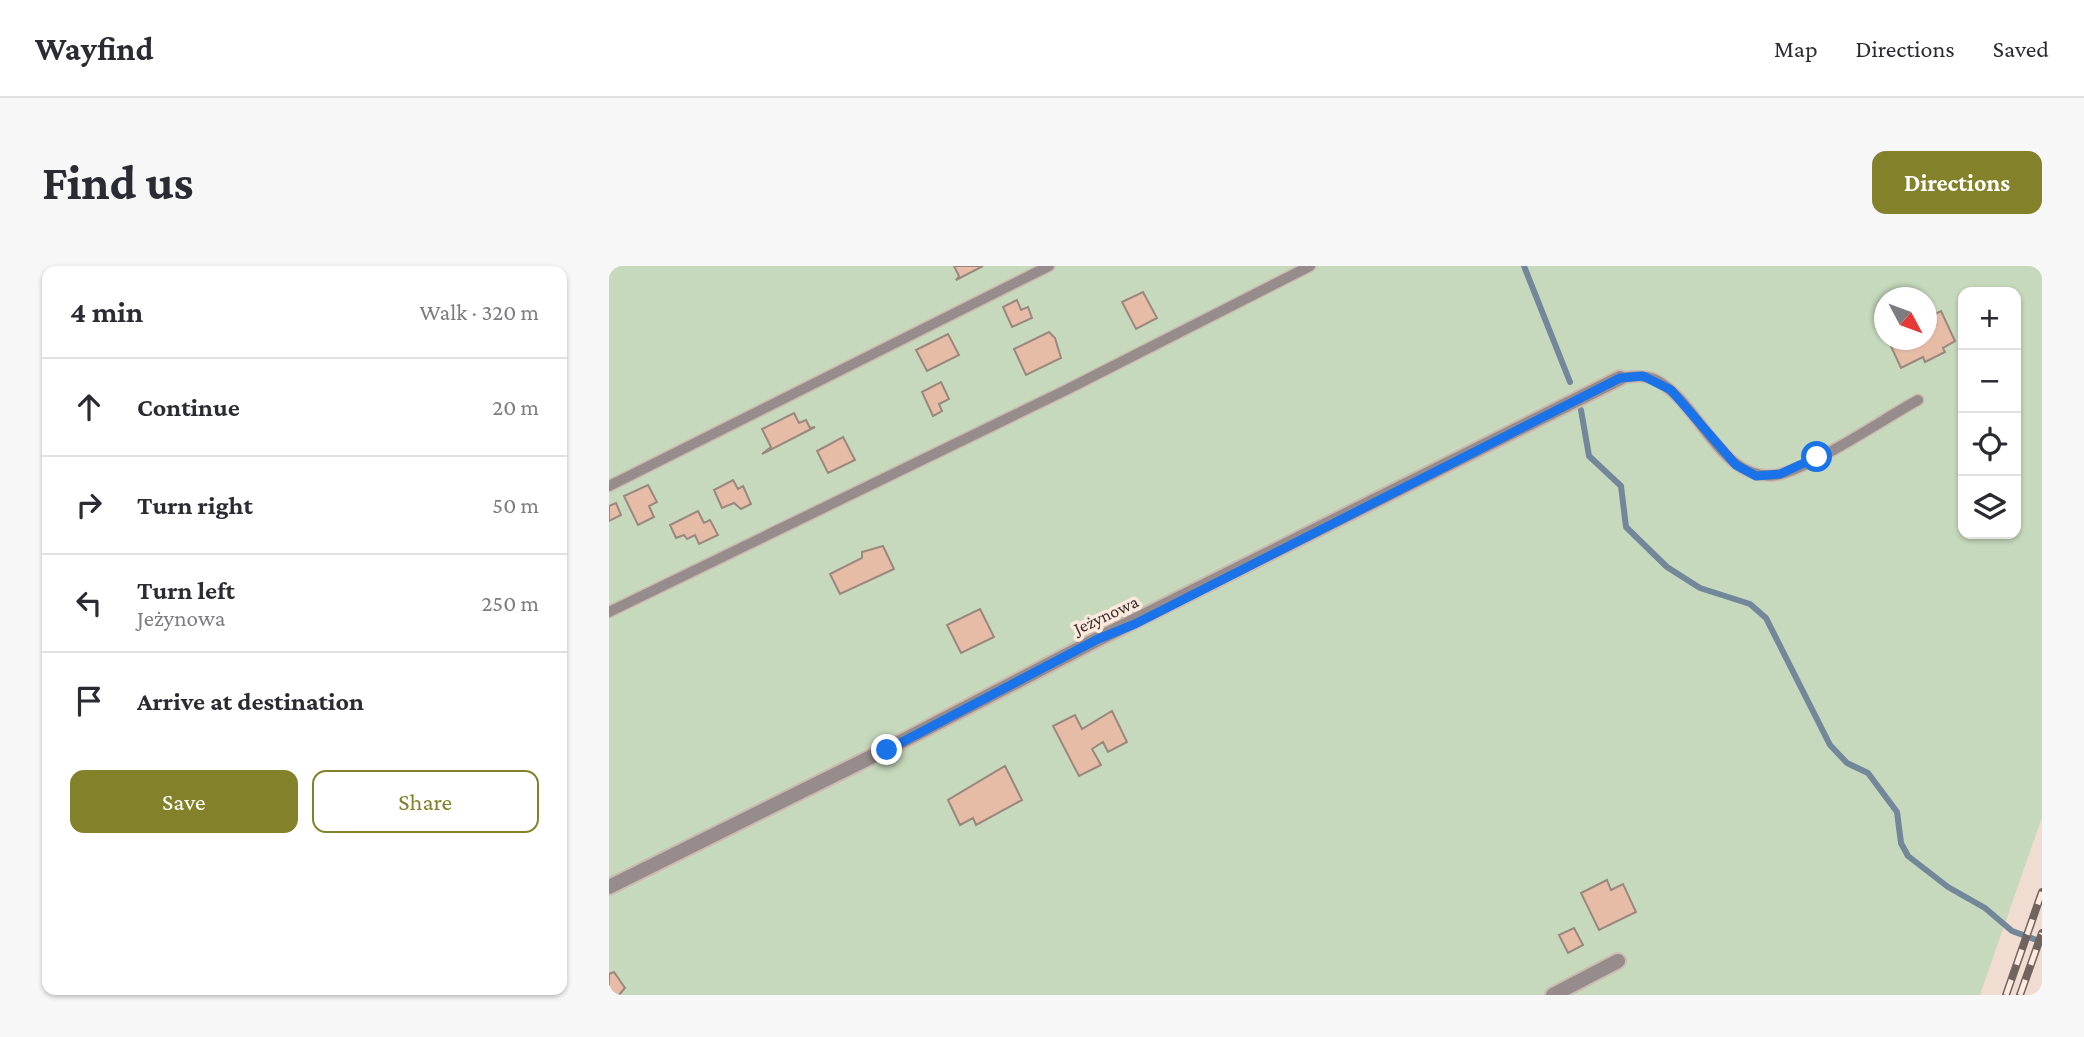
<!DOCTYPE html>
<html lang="en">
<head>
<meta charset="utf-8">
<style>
	body { margin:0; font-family:"Crimson Pro",serif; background:#f7f7f7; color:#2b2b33 }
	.controls { position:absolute; right:21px; top:21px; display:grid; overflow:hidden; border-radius:14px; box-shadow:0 2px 5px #0004 }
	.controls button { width:63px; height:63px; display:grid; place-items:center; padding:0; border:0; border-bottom:2px solid #e1e1e2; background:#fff; color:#2b2b33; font:35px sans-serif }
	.compass { position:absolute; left:1265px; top:21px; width:63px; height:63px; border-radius:50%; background:#fff; box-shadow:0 2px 5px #0004; rotate:131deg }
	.stop { position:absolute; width:21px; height:21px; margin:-16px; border:5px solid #1a73e8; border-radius:50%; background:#fff }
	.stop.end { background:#1a73e8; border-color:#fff; box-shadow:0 2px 7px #0008 }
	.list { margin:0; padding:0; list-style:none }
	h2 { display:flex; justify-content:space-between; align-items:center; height:91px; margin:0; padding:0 28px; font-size:30px }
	h2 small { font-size:23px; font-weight:400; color:#7c7c81 }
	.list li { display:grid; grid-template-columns:46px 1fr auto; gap:21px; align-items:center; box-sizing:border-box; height:98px; padding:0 28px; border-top:2px solid #e1e1e2 }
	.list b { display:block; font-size:26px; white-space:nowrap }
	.list p { margin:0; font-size:23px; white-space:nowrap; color:#7c7c81 }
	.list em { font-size:23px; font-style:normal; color:#7c7c81 }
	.actions { display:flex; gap:14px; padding:21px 28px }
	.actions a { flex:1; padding:16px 0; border:2px solid #838129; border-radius:14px; text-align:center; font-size:24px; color:#838129 }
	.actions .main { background:#838129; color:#fff }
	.icon { flex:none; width:38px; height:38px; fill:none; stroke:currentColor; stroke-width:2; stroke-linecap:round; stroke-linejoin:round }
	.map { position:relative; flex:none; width:1433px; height:729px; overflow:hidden; border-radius:14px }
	header { display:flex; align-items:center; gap:42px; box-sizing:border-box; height:98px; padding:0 35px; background:#fff; border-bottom:2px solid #e1e1e2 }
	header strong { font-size:33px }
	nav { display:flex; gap:38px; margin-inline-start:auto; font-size:24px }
	.intro { display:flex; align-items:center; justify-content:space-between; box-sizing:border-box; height:168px; padding:0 42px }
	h1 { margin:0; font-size:49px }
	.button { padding:18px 32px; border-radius:14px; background:#838129; color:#fff; font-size:24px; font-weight:700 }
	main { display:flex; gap:42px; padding:0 42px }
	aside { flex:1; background:#fff; border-radius:14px; box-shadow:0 2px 5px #0004 }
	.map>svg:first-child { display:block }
	.green { fill:#c6d9bc; fill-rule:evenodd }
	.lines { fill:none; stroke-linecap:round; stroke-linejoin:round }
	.stream { stroke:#72879a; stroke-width:6 }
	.building { fill:#e6bca7; stroke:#9a887e; stroke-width:2 }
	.lane-casing { stroke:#ccbab0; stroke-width:13 }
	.street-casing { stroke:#ccbab0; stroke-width:18 }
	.lane { stroke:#968c8b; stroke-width:10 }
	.street { stroke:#968c8b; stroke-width:14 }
	.rail-casing { stroke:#70645e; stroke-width:8 }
	.rail { stroke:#fde9de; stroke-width:5; stroke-dasharray:16; stroke-linecap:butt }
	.route { stroke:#1a73e8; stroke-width:9 }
	.labels { text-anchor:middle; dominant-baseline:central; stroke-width:7; stroke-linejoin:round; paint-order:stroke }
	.street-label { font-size:18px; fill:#3a322e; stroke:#fde9de }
</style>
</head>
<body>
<header>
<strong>Wayfind</strong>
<nav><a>Map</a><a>Directions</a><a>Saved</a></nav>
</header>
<div class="intro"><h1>Find us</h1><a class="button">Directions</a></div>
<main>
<aside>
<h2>4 min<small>Walk · 320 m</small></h2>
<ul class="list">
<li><svg class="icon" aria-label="ahead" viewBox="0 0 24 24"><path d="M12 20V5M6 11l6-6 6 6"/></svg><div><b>Continue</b></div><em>20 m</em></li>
<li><svg class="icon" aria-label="right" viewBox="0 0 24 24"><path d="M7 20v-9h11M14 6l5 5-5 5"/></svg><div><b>Turn right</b></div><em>50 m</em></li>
<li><svg class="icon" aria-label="left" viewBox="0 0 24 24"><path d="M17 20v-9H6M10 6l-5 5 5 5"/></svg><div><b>Turn left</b><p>Jeżynowa</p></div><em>250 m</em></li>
<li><svg class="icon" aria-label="arrive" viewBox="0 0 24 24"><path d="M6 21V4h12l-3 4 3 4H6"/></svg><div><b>Arrive at destination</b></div></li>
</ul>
<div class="actions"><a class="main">Save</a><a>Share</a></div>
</aside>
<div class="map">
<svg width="1433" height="729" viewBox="0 0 1433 729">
	<rect width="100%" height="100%" fill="#f0dcd1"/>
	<!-- green -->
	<path class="green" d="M0,0h1433v551l-62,178h-1371zM1354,26h53v242h-53zM1276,32h42v42h-42z"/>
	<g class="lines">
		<!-- stream -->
		<path class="stream" d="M915,0l46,116
			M972,144l8,46 32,30 5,41 41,40 33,21 50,16 16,14 64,127 17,18 21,10 29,39 4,31 7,13 40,31 37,21 27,23 30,11"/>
	</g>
	<!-- building -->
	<path class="building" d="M345,0h29l-27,14 3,-4z
		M534,26l14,26 -21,11 -14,-27z
		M408,34l4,10 7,-3 4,11 -20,9 -9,-20z
		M1332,45l14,30 -12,7 2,4 -20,10 -2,-5 -22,11 -12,-26 38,-2v-22z
		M440,66l6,6 6,20 -35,17 -12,-26z
		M339,68l11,21 -32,16 -11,-21z
		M332,116l8,17 -10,5 3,7 -9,5 -11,-24z
		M185,147l5,10 7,-3 4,8 5,-1 -53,27 9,-7 -9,-18z
		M234,171l12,23 -27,13 -11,-22z
		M124,214l5,9 5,-3 8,18 -10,5 -7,-6 -12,5 -8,-18z
		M39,219l9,17 -8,4 5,11 -16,8 -14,-29z
		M7,237l5,12 -12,6v-15z
		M89,245l6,12 6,-3 8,15 -19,9 -4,-9 -8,4 -3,-4 -8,3 -6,-13z
		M274,280l11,23 -54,25 -10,-20 32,-16v-6z
		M371,343l14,28 -33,16 -14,-28z
		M503,445l15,31 -19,10 -5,-10 -11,7 9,16 -22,11 -26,-50 22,-11 7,14z
		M396,500l17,34 -46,25 -3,-7 -13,7 -12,-25z
		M998,614l4,10 12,-6 13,28 -37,18 -18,-37z
		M965,662l9,17 -15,8 -9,-18z
		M5,706l11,16 -6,7h-10v-21z"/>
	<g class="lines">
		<defs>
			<path id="lane" d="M1011,112c12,-1 25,-4 36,2 44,23 65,103 120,95 34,-6 109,-57 142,-75
				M0,220l440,-220
				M0,346l457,-222 244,-124"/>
			<path id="street" d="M0,621l278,-138 211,-110 522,-261
				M944,729l65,-34"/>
		</defs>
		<!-- lane casing -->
		<use href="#lane" class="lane-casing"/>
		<!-- street casing -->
		<use href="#street" class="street-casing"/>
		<!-- lane -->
		<use href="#lane" class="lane"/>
		<!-- street -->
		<use href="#street" class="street"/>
		<defs>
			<path id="rail" d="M1397,729l36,-103
				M1411,729l22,-62"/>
		</defs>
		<!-- rail casing -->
		<use href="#rail" class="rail-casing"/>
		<!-- rail -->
		<use href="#rail" class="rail"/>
	</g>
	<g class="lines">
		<!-- route -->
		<path class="route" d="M278,484l211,-111 37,-15 485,-246 23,-2 28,14 65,75 20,11 24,-2 37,-17"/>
	</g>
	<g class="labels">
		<!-- street labels -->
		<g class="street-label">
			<text transform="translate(497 349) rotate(-25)">Jeżynowa</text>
		</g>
	</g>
</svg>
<div class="controls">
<button>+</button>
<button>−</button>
<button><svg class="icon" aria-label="locate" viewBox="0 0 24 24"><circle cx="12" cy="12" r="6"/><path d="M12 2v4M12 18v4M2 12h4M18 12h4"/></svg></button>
<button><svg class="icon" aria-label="layers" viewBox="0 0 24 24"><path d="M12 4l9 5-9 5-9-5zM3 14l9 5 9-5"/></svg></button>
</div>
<svg class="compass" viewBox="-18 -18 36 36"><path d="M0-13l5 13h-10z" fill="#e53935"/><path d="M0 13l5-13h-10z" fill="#7c7c81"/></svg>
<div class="stop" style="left:1208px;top:191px"></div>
<div class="stop end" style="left:278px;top:484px"></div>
</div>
</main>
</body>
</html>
